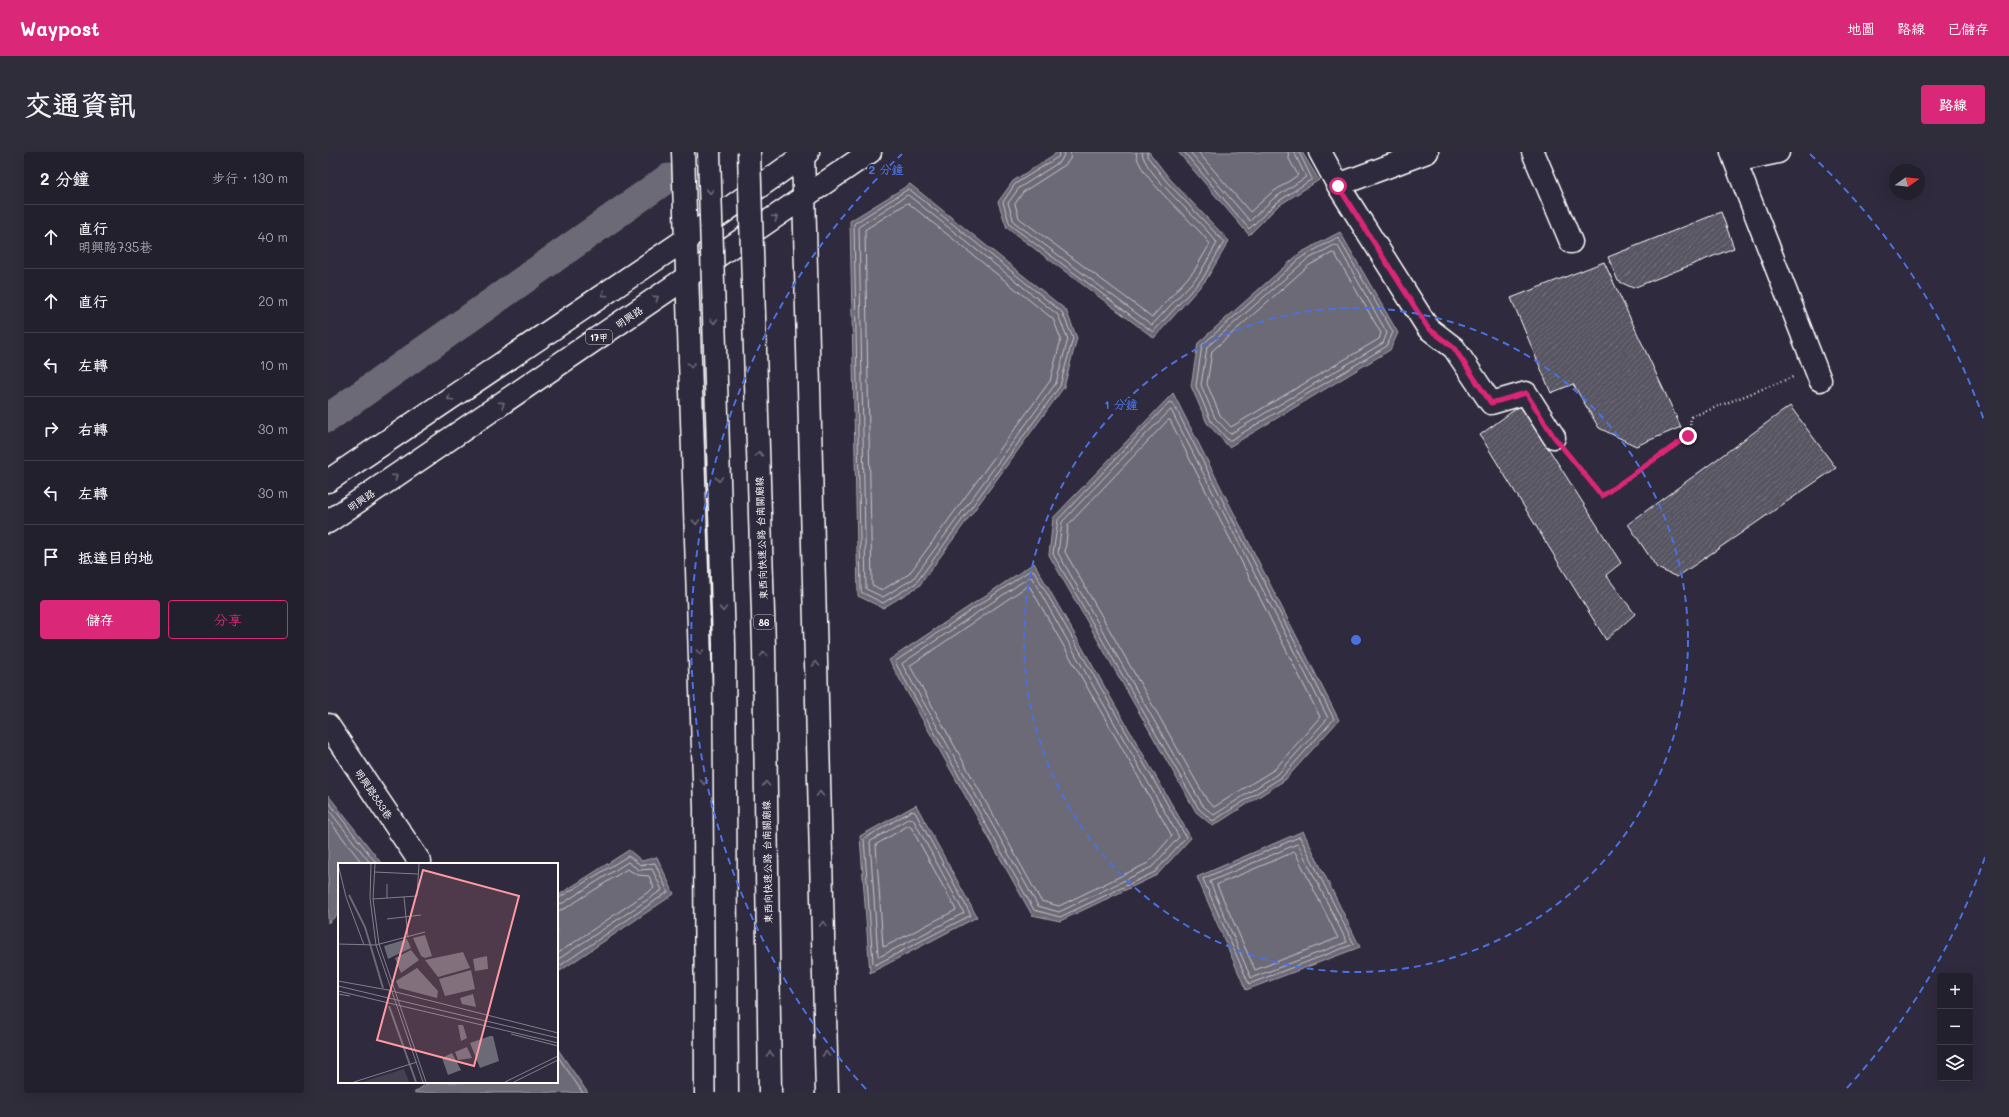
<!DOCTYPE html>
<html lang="zh-TW">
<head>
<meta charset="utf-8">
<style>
	body { margin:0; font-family:Mali,"LXGW WenKai TC",sans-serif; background:#2f2d3a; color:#f1f3f6 }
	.controls { position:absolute; right:12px; bottom:12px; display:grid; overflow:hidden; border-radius:4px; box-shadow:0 4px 16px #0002 }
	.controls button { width:36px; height:36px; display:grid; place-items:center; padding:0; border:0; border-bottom:1px solid #403e4a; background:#23202e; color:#f1f3f6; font:20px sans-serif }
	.compass { position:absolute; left:1561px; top:12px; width:36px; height:36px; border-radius:50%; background:#23202e; box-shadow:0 4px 16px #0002; rotate:75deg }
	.stop { position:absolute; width:12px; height:12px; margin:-9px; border:3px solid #db2777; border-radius:50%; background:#fff }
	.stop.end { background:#db2777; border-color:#fff; box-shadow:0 1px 4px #0008 }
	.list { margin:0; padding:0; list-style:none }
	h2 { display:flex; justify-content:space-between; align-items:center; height:52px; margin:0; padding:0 16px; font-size:17px }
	h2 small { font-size:13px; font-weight:400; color:#a3a3aa }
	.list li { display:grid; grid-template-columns:26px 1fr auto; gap:12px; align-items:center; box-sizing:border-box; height:64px; padding:0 16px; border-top:1px solid #403e4a }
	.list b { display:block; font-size:15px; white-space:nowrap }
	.list p { margin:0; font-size:13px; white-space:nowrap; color:#a3a3aa }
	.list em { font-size:13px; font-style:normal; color:#a3a3aa }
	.actions { display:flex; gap:8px; padding:12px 16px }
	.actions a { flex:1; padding:9px 0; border:1px solid #db2777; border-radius:4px; text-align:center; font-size:14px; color:#db2777 }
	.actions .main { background:#db2777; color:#fff }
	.icon { flex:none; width:22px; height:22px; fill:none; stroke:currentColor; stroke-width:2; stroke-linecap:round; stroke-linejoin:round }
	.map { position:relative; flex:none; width:1657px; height:941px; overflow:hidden; border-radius:4px }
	header { display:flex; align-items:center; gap:24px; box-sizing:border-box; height:56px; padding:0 20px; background:#db2777; color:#fff }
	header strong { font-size:19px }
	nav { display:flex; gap:22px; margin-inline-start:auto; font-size:14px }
	.intro { display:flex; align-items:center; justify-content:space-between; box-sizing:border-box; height:96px; padding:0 24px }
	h1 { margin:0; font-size:28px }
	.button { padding:10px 18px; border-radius:4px; background:#db2777; color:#fff; font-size:14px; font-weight:700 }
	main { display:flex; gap:24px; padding:0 24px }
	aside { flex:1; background:#23202e; border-radius:4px; box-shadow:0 4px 16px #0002 }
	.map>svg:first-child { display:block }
	.water { fill:#6d6a77; stroke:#a7a6ad }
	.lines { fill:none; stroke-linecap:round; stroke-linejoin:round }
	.shore { stroke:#c5c3c9; stroke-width:1 }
	.canal { stroke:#6d6a77; stroke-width:29 }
	.building { fill:url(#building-hatch); stroke:#fff }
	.minor-casing { stroke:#fff; stroke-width:25 }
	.major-casing { stroke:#fff; stroke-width:25 }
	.path { stroke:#fff; stroke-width:2.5; stroke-dasharray:1 3; stroke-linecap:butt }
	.minor { stroke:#2f2a3d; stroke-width:22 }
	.major { stroke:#2f2a3d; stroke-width:22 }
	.highway-bridge-casing { stroke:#fff; stroke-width:25; stroke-linecap:butt }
	.highway-bridge { stroke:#2f2a3d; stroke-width:22 }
	.oneway { stroke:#6d6a77 }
	.route { stroke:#db2777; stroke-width:5 }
	.ring { fill:none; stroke:#4a71e0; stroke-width:2; stroke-dasharray:7 5 }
	.labels { text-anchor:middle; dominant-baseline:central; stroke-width:4; stroke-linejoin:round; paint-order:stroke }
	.shield { fill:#2f2a3d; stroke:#c1bfc5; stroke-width:1 }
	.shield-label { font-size:9px; font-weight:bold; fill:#fff }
	.street-label { font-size:10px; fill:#fff; stroke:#2f2a3d }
	.inset-river { fill:none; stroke:#6d6a77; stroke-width:2 }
	.inset-road { fill:none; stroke:#827f8b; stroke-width:1 }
	.view { fill:#ff9aa2; fill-opacity:0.15; stroke:#ff9aa2; stroke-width:2 }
	.inset-edge { fill:none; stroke:#fff; stroke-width:2 }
	.centre { fill:#4a71e0; stroke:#2f2a3d; stroke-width:2 }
	.ring-label { font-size:12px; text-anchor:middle; font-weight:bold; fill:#4a71e0; stroke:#2f2a3d; stroke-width:4; stroke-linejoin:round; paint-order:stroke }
</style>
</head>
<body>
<header>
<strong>Waypost</strong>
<nav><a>地圖</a><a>路線</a><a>已儲存</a></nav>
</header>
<div class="intro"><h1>交通資訊</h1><a class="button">路線</a></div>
<main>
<aside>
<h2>2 分鐘<small>步行 · 130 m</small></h2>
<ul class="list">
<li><svg class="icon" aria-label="ahead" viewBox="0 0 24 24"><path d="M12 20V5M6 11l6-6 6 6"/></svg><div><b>直行</b><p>明興路735巷</p></div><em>40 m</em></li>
<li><svg class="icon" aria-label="ahead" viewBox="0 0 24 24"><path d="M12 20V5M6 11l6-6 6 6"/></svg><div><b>直行</b></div><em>20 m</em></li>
<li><svg class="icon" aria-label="left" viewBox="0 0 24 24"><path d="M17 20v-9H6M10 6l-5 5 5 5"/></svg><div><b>左轉</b></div><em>10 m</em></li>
<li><svg class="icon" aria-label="right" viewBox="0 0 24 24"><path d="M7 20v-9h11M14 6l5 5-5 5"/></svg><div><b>右轉</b></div><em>30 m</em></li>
<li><svg class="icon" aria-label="left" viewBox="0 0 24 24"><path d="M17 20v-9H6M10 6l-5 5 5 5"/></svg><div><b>左轉</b></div><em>30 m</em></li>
<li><svg class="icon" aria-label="arrive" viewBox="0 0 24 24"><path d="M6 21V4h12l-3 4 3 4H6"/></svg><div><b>抵達目的地</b></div></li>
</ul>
<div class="actions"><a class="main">儲存</a><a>分享</a></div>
</aside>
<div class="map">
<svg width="1657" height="941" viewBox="0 0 1657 941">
	<defs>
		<pattern id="building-hatch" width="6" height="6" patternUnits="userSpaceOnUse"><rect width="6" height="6" fill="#595564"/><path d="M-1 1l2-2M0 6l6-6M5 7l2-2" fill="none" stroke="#726e7b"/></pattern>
	</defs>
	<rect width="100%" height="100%" fill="#2f2a3d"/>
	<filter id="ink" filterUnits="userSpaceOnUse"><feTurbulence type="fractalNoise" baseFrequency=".025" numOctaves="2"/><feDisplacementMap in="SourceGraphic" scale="8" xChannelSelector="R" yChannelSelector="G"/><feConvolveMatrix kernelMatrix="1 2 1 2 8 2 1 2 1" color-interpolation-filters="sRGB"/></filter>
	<g filter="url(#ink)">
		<!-- water -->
		<path class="water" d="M730,0h91l20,26 60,63 -23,39 -52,58 -147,-110 -9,-26 15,-21z
			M850,0h124l17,28 -41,26 -29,29z
			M582,32l156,126 11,28 -13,49 -145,199 -36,22 -25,-12 -8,-375z
			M1012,80l58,101 -8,17 -161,97 -22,-24 -16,-37 7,-43 102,-90z
			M845,241l166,327 -54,60 -72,46 -17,-14 -147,-257 4,-37z
			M706,411l157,275 -34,37 -97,46 -28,-6 -143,-255z
			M0,643l54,69h-43v49l-11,10z
			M588,653l61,112 -107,56 -10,-137z
			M975,679l57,116 -114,43 -49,-113z
			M301,698l13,11 15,-4 17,37 -114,77 -3,-4v-71z
			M229,896l31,45h-174l15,-11h128z"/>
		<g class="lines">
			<!-- shore -->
			<path class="shore" d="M732,0l-2,5 -43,27 -12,18 7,23 143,107 50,-54 21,-36 -58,-61 -19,-25v-4
				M737,0l-4,9 -42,27 -11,15 6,19 138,103 47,-50 18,-32c-13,-20 -74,-70 -75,-91
				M743,0l-1,7 -5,6 -42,27 -8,12 4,14 133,99 42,-46 16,-27c-15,-22 -74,-68 -74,-92
				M856,0l65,77 27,-26 36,-24 -13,-27
				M862,0l60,69 23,-22 33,-22 -12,-25
				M870,0l52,60 20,-18 28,-19 -9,-16 -1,-7
				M581,37l153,123 11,26 -13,48 -144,197 -33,20 -22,-11 -7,-368z
				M580,43l150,120 10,24 -12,44 -143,196 -30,18 -17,-8 -7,-362z
				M580,51l145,116 8,20 -11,42 -141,193 -27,16 -10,-5 -7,-355z
				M1009,86l2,1 54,93 -6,14 -158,95 -18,-20 -15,-35 6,-41 100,-88z
				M1007,93l3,1 49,87 -4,10 -153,91 -15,-16 -14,-33 6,-38 98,-86z
				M1005,101l2,1 46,79 -2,6 -148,88 -11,-12 -13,-31 5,-33 96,-85z
				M842,250l3,1 161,316 -52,58 -69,44 -14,-12 -146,-255 5,-34z
				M843,258l157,308 -49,55 -65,42 -11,-9 -145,-253 4,-31 74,-78z
				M842,268l150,297 -45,52 -61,38 -6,-5 -143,-250 3,-27 99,-104z
				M703,418l3,1 152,266 -31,35 -95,45 -26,-7 -139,-248z
				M702,425l2,1 147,259 -27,30 -93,45 -21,-6 -136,-242z
				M700,434l2,1 142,249 -24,27 -89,43 -18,-5 -131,-235z
				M0,649l49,63
				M0,657l43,55
				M584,659l3,1 56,103 -96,50 -2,-2 -9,-124z
				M582,666l3,1 51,94 -85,44 -1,-2 -8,-113z
				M0,667l35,45
				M580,674l3,1 45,83 -72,37 -1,-1 -7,-101z
				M972,685l54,107 -105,40 -46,-105z
				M970,692l49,98 -96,36 -41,-96z
				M967,700l43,86 -83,32 -38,-85z
				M229,747l71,-43 13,9 14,-2 13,29 -107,73h-4
				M229,752l6,-1 65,-41 11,8 13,-1 10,21 -105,70
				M229,759l9,-3 61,-39 11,6 11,1 5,12 -97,66
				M229,903l26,38"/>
			<!-- canal -->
			<path class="canal" d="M0,266l340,-240"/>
		</g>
		<!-- building -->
		<path class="building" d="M1393,60l13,36 -101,40 -15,-7 -10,-24z
			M1276,110l77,165 -45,19 -37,-18 -26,-44 -22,9 -40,-95z
			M1193,253l100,158 -15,12 29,39 -29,26 -126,-205z
			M1462,254l46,62 -159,109 -20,-9 -29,-44z"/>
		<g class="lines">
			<defs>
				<path id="minor" d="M355,0l22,656 1,285
					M475,0l24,941
					M992,0l18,33 90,143 26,20 37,55 35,-10 28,44
					M1205,0l38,90
					M1404,0l3,9 43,-9
					M1407,9l85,219
					M1010,33l89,-33
					M0,573l92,137"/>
				<path id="major" d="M0,329l358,-242 122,-87
					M0,370l542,-370"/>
			</defs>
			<!-- minor casing -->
			<use href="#minor" class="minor-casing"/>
			<!-- major casing -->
			<use href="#major" class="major-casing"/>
			<!-- path -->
			<path class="path" d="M1242,304l32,40 87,-60 2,-19 102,-40"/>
			<!-- minor -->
			<use href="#minor" class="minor"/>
			<!-- major -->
			<use href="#major" class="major"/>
			<defs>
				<path id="highway-bridge" d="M381,0l15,492 3,449
					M421,0l15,494 6,447"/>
			</defs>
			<!-- highway-bridge casing -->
			<use href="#highway-bridge" class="highway-bridge-casing"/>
			<!-- highway-bridge -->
			<use href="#highway-bridge" class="highway-bridge"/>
		</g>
		<!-- one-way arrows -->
		<defs><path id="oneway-chevron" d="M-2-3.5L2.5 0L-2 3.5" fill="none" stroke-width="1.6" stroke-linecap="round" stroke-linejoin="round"/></defs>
		<g class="oneway">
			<use href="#oneway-chevron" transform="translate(382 39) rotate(88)"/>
			<use href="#oneway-chevron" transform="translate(447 66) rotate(-34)"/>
			<use href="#oneway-chevron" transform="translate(276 142) rotate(146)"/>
			<use href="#oneway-chevron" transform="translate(328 146) rotate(-34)"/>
			<use href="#oneway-chevron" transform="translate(386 169) rotate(88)"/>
			<use href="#oneway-chevron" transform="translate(363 213) rotate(88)"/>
			<use href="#oneway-chevron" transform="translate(122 246) rotate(146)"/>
			<use href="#oneway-chevron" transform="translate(174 252) rotate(-34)"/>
			<use href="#oneway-chevron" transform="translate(431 302) rotate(-92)"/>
			<use href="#oneway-chevron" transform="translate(67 325) rotate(-34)"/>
			<use href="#oneway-chevron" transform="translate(391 327) rotate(88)"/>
			<use href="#oneway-chevron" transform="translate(368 370) rotate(88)"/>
			<use href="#oneway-chevron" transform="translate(395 457) rotate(88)"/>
			<use href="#oneway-chevron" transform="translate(372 500) rotate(88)"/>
			<use href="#oneway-chevron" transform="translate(436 502) rotate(-91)"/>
			<use href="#oneway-chevron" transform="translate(488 512) rotate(-91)"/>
			<use href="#oneway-chevron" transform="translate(376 630) rotate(88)"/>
			<use href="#oneway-chevron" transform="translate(438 632) rotate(-91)"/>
			<use href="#oneway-chevron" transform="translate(492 642) rotate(-91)"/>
			<use href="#oneway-chevron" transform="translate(495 772) rotate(-91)"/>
			<use href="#oneway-chevron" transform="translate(442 902) rotate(-91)"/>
			<use href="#oneway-chevron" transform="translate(498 902) rotate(-91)"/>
		</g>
	</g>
	<g class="lines" filter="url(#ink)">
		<!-- route -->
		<path class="route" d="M1010,34l90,142 26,20 37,55 35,-10 28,44 48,59 86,-60"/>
	</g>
	<!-- distance rings -->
	<g class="ring">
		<circle cx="1028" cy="488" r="332"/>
		<path d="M1657 705A665 665 0 0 1 1518 937M538 937A665 665 0 0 1 574 2M1482 2A665 665 0 0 1 1657 271"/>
	</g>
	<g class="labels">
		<!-- shield labels -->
		<g class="shield">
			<rect x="258" y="178" width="26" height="14" rx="3"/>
			<rect x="426" y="463" width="20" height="14" rx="3"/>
		</g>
		<g class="shield-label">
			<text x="271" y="185">17甲</text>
			<text x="436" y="470">86</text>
		</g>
		<!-- street labels -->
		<g class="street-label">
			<text transform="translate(301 165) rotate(-34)">明興路</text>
			<text transform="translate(33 348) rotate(-34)">明興路</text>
			<text transform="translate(433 386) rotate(-92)">東西向快速公路 台南關廟線</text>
			<text transform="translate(46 642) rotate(56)">明興路883巷</text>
			<text transform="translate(439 710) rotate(-91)">東西向快速公路 台南關廟線</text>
		</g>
	</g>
	<!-- overview -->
	<g transform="translate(10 711)">
		<rect width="220" height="220" fill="#2f2a3d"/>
		<path d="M66,206l5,13h-47z" fill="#464152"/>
		<path d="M87,72l7,21 -7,2 -4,-2 -8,-18zM69,76l4,9 -23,11 -4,-13zM73,87l8,10 -18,13 -6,-15zM125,89l7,16 -32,9 -13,-17zM149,93l1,13 -13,2 -2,-12zM79,105l21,23 -1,7 -38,-10 -3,-7zM133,107l4,19 -30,7 -6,-17zM135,131l3,13 -14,-3 -2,-6zM120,162h5l4,13 -6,3zM152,173h3l6,25 -19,7 -10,-25zM129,184l5,11 -14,2 -3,-8zM114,190l9,17 -13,5 -6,-17z" fill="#6d6a77"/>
		<path class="inset-river" d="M11,32l16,32 18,61M51,143l27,76"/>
		<path class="inset-road" d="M0,1l8,33 18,48M33,1l-1,34 6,47 47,137M37,1l-2,35 6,45 47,138M36,9l44,2M66,34l4,40M49,35v-14M35,36l44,-3 2,-32M49,56l34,-4M0,81l38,1 49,-13M0,118l50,9 170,43M0,123l220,52M0,128l220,52M0,131l12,2M173,171l47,12M16,219l63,-20M167,219l53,-26M176,219l44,-22"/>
		<path class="view" d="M85,7l96,26 -45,170 -97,-26z"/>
		<rect width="220" height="220" class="inset-edge"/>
	</g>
	<circle cx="1028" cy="488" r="6" class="centre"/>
	<g class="ring-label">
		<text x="558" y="22">2 分鐘</text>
		<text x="793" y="257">1 分鐘</text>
	</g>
</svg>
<div class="controls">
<button>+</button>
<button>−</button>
<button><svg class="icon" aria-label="layers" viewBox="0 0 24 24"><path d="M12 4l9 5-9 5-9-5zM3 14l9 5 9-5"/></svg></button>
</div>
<svg class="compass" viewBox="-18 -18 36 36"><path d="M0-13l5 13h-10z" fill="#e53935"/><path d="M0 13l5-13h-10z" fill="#a3a3aa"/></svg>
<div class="stop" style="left:1010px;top:34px"></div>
<div class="stop end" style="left:1360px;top:284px"></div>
</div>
</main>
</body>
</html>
